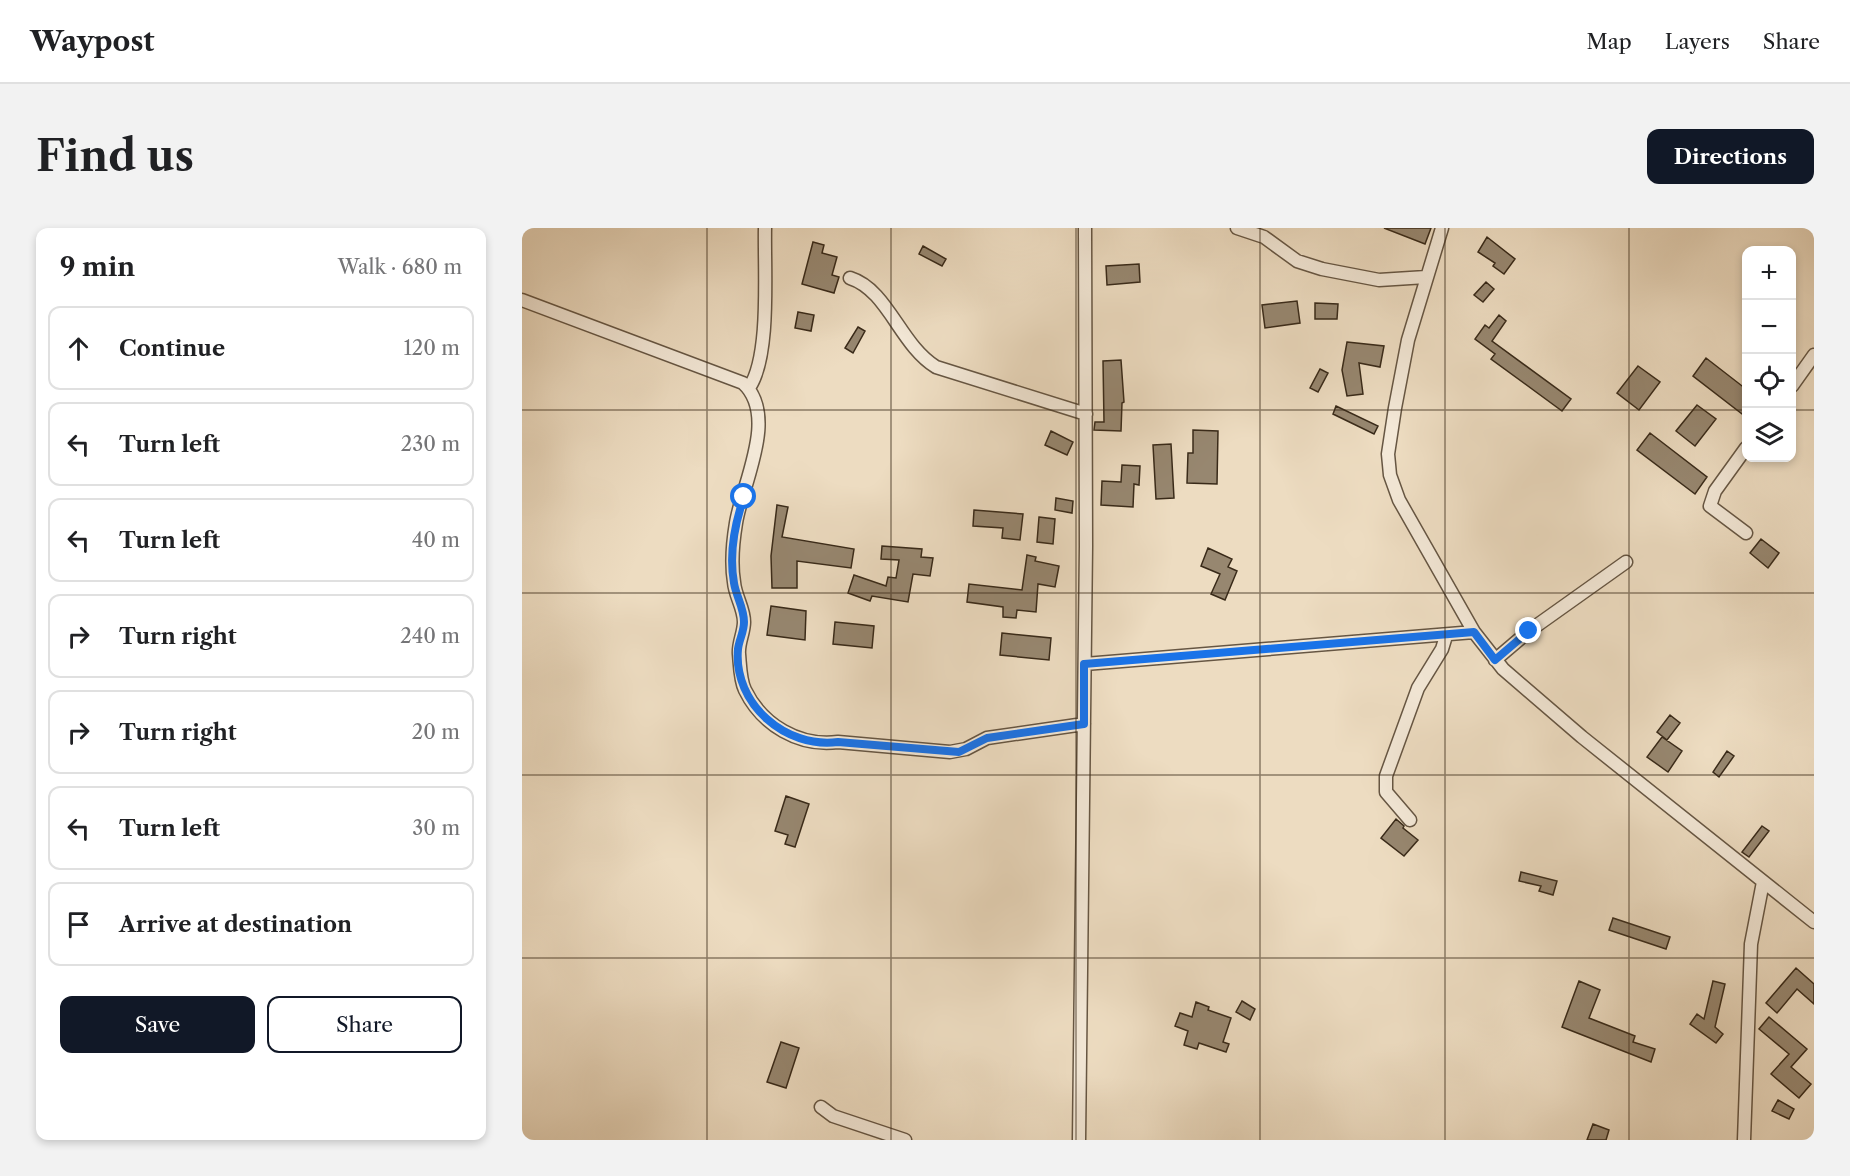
<!DOCTYPE html>
<html lang="en">
<head>
<meta charset="utf-8">
<style>
	body { margin:0; font-family:"Libre Caslon Text",serif; background:#f2f2f2; color:#202124 }
	.controls { position:absolute; right:18px; top:18px; display:grid; overflow:hidden; border-radius:12px; box-shadow:0 3px 9px #0003 }
	.controls button { width:54px; height:54px; display:grid; place-items:center; padding:0; border:0; border-bottom:2px solid #e0e0e0; background:#fff; color:#202124; font:30px sans-serif }
	.stop { position:absolute; width:18px; height:18px; margin:-14px; border:4px solid #1a73e8; border-radius:50%; background:#fff }
	.stop.end { background:#1a73e8; border-color:#fff; box-shadow:0 2px 6px #0008 }
	.list { margin:0; padding:0; list-style:none }
	h2 { display:flex; justify-content:space-between; align-items:center; height:78px; margin:0; padding:0 24px; font-size:26px }
	h2 small { font-size:20px; font-weight:400; color:#757577 }
	.list li { display:grid; grid-template-columns:39px 1fr auto; gap:18px; align-items:center; box-sizing:border-box; height:84px; margin:0 12px 12px; padding:0 12px; border:2px solid #e0e0e0; border-radius:12px }
	.list b { display:block; font-size:22px; white-space:nowrap }
	.list em { font-size:20px; font-style:normal; color:#757577 }
	.actions { display:flex; gap:12px; padding:18px 24px }
	.actions a { flex:1; padding:14px 0; border:2px solid #111827; border-radius:12px; text-align:center; font-size:21px; color:#111827 }
	.actions .main { background:#111827; color:#fff }
	.icon { flex:none; width:33px; height:33px; fill:none; stroke:currentColor; stroke-width:2; stroke-linecap:round; stroke-linejoin:round }
	.map { position:relative; flex:none; width:1292px; height:912px; overflow:hidden; border-radius:12px }
	header { display:flex; align-items:center; gap:36px; box-sizing:border-box; height:84px; padding:0 30px; background:#fff; border-bottom:2px solid #e0e0e0 }
	header strong { font-size:28px }
	nav { display:flex; gap:33px; margin-inline-start:auto; font-size:21px }
	.intro { display:flex; align-items:center; justify-content:space-between; box-sizing:border-box; height:144px; padding:0 36px }
	h1 { margin:0; font-size:42px }
	.button { padding:15px 27px; border-radius:12px; background:#111827; color:#fff; font-size:21px; font-weight:700 }
	main { display:flex; gap:36px; padding:0 36px }
	aside { flex:1; background:#fff; border-radius:12px; box-shadow:0 3px 9px #0003 }
	.map>svg:first-child { display:block }
	.building { fill:#978770; stroke:#392a19; stroke-width:1.5 }
	.lines { fill:none; stroke-linecap:round; stroke-linejoin:round }
	.street-casing { stroke:#665643; stroke-width:15 }
	.street { stroke:#f3e8d7; stroke-width:12 }
	.route { stroke:#1a73e8; stroke-width:8 }
	.grid { fill:none; stroke:#392a19; stroke-width:1.5; stroke-opacity:0.55 }
</style>
</head>
<body>
<header>
<strong>Waypost</strong>
<nav><a>Map</a><a>Layers</a><a>Share</a></nav>
</header>
<div class="intro"><h1>Find us</h1><a class="button">Directions</a></div>
<main>
<aside>
<h2>9 min<small>Walk · 680 m</small></h2>
<ul class="list">
<li><svg class="icon" aria-label="ahead" viewBox="0 0 24 24"><path d="M12 20V5M6 11l6-6 6 6"/></svg><div><b>Continue</b></div><em>120 m</em></li>
<li><svg class="icon" aria-label="left" viewBox="0 0 24 24"><path d="M17 20v-9H6M10 6l-5 5 5 5"/></svg><div><b>Turn left</b></div><em>230 m</em></li>
<li><svg class="icon" aria-label="left" viewBox="0 0 24 24"><path d="M17 20v-9H6M10 6l-5 5 5 5"/></svg><div><b>Turn left</b></div><em>40 m</em></li>
<li><svg class="icon" aria-label="right" viewBox="0 0 24 24"><path d="M7 20v-9h11M14 6l5 5-5 5"/></svg><div><b>Turn right</b></div><em>240 m</em></li>
<li><svg class="icon" aria-label="right" viewBox="0 0 24 24"><path d="M7 20v-9h11M14 6l5 5-5 5"/></svg><div><b>Turn right</b></div><em>20 m</em></li>
<li><svg class="icon" aria-label="left" viewBox="0 0 24 24"><path d="M17 20v-9H6M10 6l-5 5 5 5"/></svg><div><b>Turn left</b></div><em>30 m</em></li>
<li><svg class="icon" aria-label="arrive" viewBox="0 0 24 24"><path d="M6 21V4h12l-3 4 3 4H6"/></svg><div><b>Arrive at destination</b></div></li>
</ul>
<div class="actions"><a class="main">Save</a><a>Share</a></div>
</aside>
<div class="map">
<svg width="1292" height="912" viewBox="0 0 1292 912">
	<rect width="100%" height="100%" fill="#eddcc1"/>
	<filter id="stains"><feTurbulence type="fractalNoise" baseFrequency=".00333" numOctaves="4"/><feColorMatrix values="0 0 0 0 .2 0 0 0 0 .09 0 0 0 0 .02 0 0 0 .5 -.17"/></filter>
	<radialGradient id="worn" r=".72"><stop offset=".6" stop-color="#630" stop-opacity="0"/><stop offset="1" stop-color="#630" stop-opacity=".3"/></radialGradient>
	<!-- building -->
	<path class="building" d="M862,0h47l-6,16z
		M965,9l28,22 -11,15 -11,-8 2,-3 -17,-11z
		M291,14l11,3 -2,8 15,4 -5,18 7,2 -5,16 -32,-9z
		M401,18l23,13 -4,7 -23,-12z
		M617,36l1,18 -33,3 -1,-19z
		M964,54l8,7 -11,13 -9,-7z
		M775,73l3,22 -35,5 -3,-23z
		M793,75l23,1 -1,15h-22z
		M276,84l16,3 -3,16 -16,-3z
		M977,87l7,6 -14,20 79,58 -9,12 -71,-52 4,-5 -20,-15 10,-14 4,3z
		M336,99l7,4 -12,22 -8,-5z
		M825,114l37,4 -4,21 -21,-4 4,31 -16,2 -5,-26z
		M1184,130l40,31v28l-53,-41z
		M599,132l3,42 -2,1 -1,28 -27,-1 1,-8h9l-1,-61z
		M1116,138l22,16 -21,28 -22,-17z
		M798,141l8,4 -10,19 -8,-4z
		M1175,177l19,14 -21,27 -19,-15z
		M814,178l42,20 -4,8 -41,-20z
		M671,202l25,1 -1,53 -30,-1 1,-30h5z
		M529,203l22,11 -6,13 -22,-10z
		M1128,205l57,44 -12,17 -58,-44z
		M649,216l3,54 -18,1 -3,-54z
		M600,237l18,1 -1,19 -5,-1 -1,23 -32,-2 1,-24 19,1z
		M534,270l17,3 -1,12 -17,-3z
		M255,277l11,2 -6,30 72,12 -3,19 -54,-7v27h-25l-1,-32z
		M452,282l49,4 -3,26 -18,-2 1,-10 -30,-2z
		M517,289l16,2 -2,25 -16,-2z
		M1239,311l18,14 -11,15 -18,-15z
		M360,318l40,3 -1,8 12,1 -3,18 -17,-2 -5,28 -36,-6 -2,5 -22,-8 6,-18 32,11 2,-9 8,1 3,-18 -18,-1z
		M686,320l24,11 -4,8 9,4 -12,29 -14,-6 9,-20 -19,-8z
		M505,327l9,2 -1,4 24,5 -4,21 -17,-3 -2,28 -19,-2 -1,8 -13,-1v-10l-36,-5 2,-18 53,6z
		M249,378l35,5 -1,29 -38,-5z
		M313,394l39,4 -2,22 -39,-4z
		M480,405l49,5 -2,22 -49,-5z
		M1148,487l10,8 -13,17 -10,-8z
		M1140,509l20,14 -14,21 -21,-15z
		M1205,523l7,5 -15,21 -6,-5z
		M264,568l23,8 -14,43 -10,-3 3,-9 -13,-4z
		M874,591l8,7 -1,2 15,12 -14,16 -23,-18z
		M1240,598l7,5 -20,26 -7,-5z
		M999,644l36,9 -4,14 -14,-4 2,-5 -22,-5z
		M1091,690l57,19 -4,12 -57,-19z
		M1274,740l18,16v20l-17,-15 -20,24 -11,-10z
		M1057,753l21,9 -11,28 46,18 -2,6 22,7 -4,13 -89,-35z
		M1191,753l12,3 -10,43 8,7 -7,9 -26,-19 7,-10 7,5z
		M720,773l13,8 -5,11 -14,-8z
		M674,774l13,5 -1,3 23,8 -8,24 6,2 -3,8 -27,-9 -2,6 -13,-4 4,-14 -13,-5 5,-13 12,4z
		M1247,789l38,32 -16,18 20,17 -12,14 -28,-24 18,-20 -30,-25z
		M259,814l18,6 -13,40 -19,-6z
		M1256,872l16,9 -5,10 -17,-8z
		M1071,896l16,6 -3,10h-19z"/>
	<g class="lines">
		<defs>
			<path id="street" d="M715,0l27,9 33,24 25,8 57,11 47,-3
				M920,0l-34,112 -13,68 -7,46 2,21 9,25 75,132 29,37 79,68 232,185
				M328,50c38,12 50,67 86,89l150,47
				M0,72l221,83c36,33 -1,101 -7,140 -3,18 -5,41 -2,59 1,14 10,26 10,40 0,11 -6,21 -5,32 1,10 1,26 6,36 17,35 54,57 93,52l112,10 16,-3 21,-11 97,-14
				M1270,158l22,-31
				M227,160c22,-32 15,-119 16,-160
				M1224,305l-36,-27 5,-15 31,-43
				M973,432l34,-29 97,-69
				M563,436l389,-32
				M888,592l-24,-28v-16l32,-88 24,-39 4,-13
				M299,879l12,9 72,24
				M557,912l7,-594 -1,-318
				M1222,912l7,-196 12,-62"/>
		</defs>
		<!-- street casing -->
		<use href="#street" class="street-casing"/>
		<!-- street -->
		<use href="#street" class="street"/>
	</g>
	<g class="lines">
		<!-- route -->
		<path class="route" d="M222,269c-9,26 -15,58 -10,86 2,13 10,25 10,39 0,10 -5,18 -6,27 -5,55 48,100 100,93l121,10 28,-14 97,-14v-60l390,-32 21,28 34,-29"/>
	</g>
	<!-- grid -->
	<path class="grid" d="M185,0v912M369,0v912M554,0v912M738,0v912M923,0v912M1107,0v912M0,182h1224M1270,182h22M0,365h1292M0,547h1292M0,730h1292"/>
	<rect width="100%" height="100%" filter="url(#stains)"/>
	<rect width="100%" height="100%" fill="url(#worn)"/>
</svg>
<div class="controls">
<button>+</button>
<button>−</button>
<button><svg class="icon" aria-label="locate" viewBox="0 0 24 24"><circle cx="12" cy="12" r="6"/><path d="M12 2v4M12 18v4M2 12h4M18 12h4"/></svg></button>
<button><svg class="icon" aria-label="layers" viewBox="0 0 24 24"><path d="M12 4l9 5-9 5-9-5zM3 14l9 5 9-5"/></svg></button>
</div>
<div class="stop" style="left:222px;top:269px"></div>
<div class="stop end" style="left:1007px;top:403px"></div>
</div>
</main>
</body>
</html>
